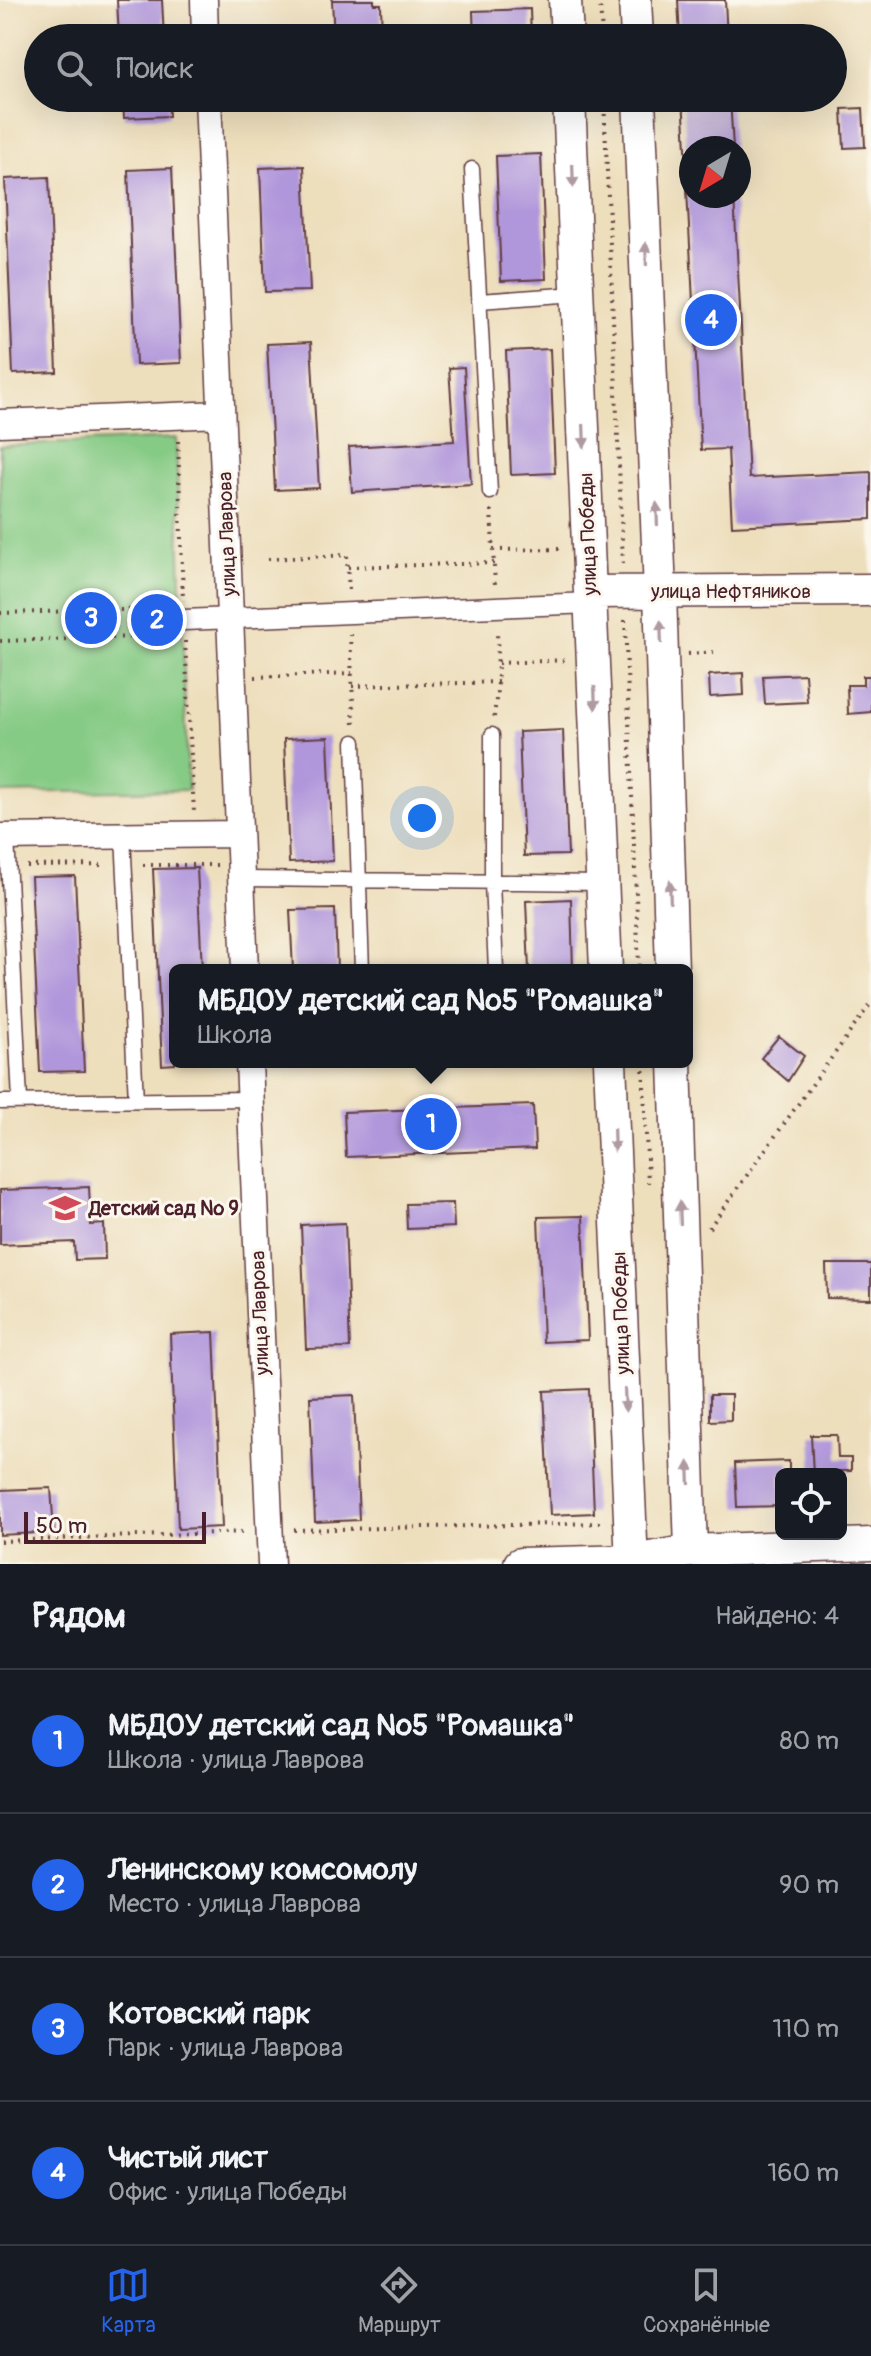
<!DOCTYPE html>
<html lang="ru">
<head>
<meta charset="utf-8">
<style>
	body { margin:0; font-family:Pangolin,sans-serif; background:#20242c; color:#f1f3f6 }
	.controls { position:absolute; right:24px; bottom:24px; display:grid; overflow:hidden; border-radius:12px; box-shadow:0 8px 32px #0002 }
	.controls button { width:72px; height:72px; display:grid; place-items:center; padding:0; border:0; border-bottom:2px solid #363941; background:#171b24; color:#f1f3f6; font:40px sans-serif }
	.compass { position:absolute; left:679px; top:136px; width:72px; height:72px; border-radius:50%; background:#171b24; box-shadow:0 8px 32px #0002; rotate:218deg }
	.scale { position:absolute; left:24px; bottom:20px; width:182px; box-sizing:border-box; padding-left:8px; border:4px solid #4a1f2b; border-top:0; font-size:22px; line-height:28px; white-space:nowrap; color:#4a1f2b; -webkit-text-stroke:6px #fbf7ec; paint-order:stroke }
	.you { position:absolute; left:422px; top:818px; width:28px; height:28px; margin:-20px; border:6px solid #fff; border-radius:50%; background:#1a73e8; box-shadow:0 0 0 12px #1a73e833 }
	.badge { display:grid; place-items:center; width:52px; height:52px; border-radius:50%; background:#2563eb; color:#fff; font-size:26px; font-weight:700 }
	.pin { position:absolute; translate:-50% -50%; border:4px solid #fff; box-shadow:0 2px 8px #0006 }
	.popup { position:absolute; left:169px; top:964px; width:524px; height:104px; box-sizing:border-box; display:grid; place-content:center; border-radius:12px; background:#171b24; filter:drop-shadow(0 2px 6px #0005); font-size:26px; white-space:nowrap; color:#9ea1a6 }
	.popup b { font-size:30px; color:#f1f3f6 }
	.popup::after { content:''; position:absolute; left:50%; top:100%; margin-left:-16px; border:16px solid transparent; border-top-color:#171b24 }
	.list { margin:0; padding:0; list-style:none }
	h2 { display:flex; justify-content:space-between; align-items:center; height:104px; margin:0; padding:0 32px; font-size:34px }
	h2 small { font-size:26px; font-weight:400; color:#9ea1a6 }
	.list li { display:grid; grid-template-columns:52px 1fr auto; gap:24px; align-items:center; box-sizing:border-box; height:144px; padding:0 32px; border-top:2px solid #363941 }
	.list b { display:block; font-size:30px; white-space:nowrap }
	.list p { margin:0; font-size:26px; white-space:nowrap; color:#9ea1a6 }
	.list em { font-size:26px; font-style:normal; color:#9ea1a6 }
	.icon { flex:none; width:44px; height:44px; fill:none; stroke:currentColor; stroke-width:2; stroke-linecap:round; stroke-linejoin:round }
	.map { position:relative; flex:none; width:871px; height:1564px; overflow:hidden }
	.search { position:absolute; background:#171b24; box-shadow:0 8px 32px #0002; left:24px; right:24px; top:24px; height:88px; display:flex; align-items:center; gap:20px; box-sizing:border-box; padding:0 28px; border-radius:44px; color:#9ea1a6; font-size:30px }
	.sheet { height:680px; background:#171b24 }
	nav { display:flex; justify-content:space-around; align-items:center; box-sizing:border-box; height:112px; border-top:2px solid #363941; background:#171b24; font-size:22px; color:#9ea1a6 }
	nav a { display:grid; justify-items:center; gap:4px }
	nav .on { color:#2563eb }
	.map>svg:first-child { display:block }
	.green { fill:#86cb85; stroke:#687558; stroke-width:2 }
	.building { fill:#b096db }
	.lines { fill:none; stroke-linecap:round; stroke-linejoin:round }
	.service-casing { stroke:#623c41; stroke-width:17 }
	.pedestrian-casing { stroke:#623c41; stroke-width:23 }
	.minor-casing { stroke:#623c41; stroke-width:29 }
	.tertiary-casing { stroke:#623c41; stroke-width:35 }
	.path { stroke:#623c41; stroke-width:4; stroke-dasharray:2 6; stroke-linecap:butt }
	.service { stroke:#fff; stroke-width:14 }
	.pedestrian { stroke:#fff; stroke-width:20 }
	.minor { stroke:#fff; stroke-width:26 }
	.tertiary { stroke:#fff; stroke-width:32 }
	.oneway { fill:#ae9aa0 }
	.labels { text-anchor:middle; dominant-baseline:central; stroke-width:6; stroke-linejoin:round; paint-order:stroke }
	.street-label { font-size:20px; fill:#4a1f2b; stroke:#fbf7ec }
	.poi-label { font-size:20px; font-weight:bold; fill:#4a1f2b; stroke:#fbf7ec; text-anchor:start }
</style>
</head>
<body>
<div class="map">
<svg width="871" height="1564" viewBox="0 0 871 1564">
	<rect width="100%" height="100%" fill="#fbf7ec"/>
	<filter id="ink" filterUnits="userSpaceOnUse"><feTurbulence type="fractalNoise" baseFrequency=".0125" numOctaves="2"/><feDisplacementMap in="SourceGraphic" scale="16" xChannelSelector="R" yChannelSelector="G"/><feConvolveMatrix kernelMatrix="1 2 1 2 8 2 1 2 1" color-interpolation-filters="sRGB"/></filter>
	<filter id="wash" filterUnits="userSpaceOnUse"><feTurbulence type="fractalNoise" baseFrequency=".006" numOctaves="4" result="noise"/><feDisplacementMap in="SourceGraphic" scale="32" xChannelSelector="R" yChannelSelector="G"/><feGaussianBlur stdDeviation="1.8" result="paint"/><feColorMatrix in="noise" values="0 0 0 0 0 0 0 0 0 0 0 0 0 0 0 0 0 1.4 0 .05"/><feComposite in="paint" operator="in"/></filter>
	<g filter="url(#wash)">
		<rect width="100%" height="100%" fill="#eddebc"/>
		<!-- green -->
		<path class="green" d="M176,438l12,352 -188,3v-347z"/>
		<g id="blocks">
			<!-- building -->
			<path class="building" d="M117,0h45l2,38h-45z
				M332,0h42v4h7l1,34h-48z
				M678,0h47l2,38h-47z
				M530,9l1,29h-57l-1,-27z
				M123,98h45l1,18 -45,2z
				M683,98h47l3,50h-42v16l-4,1z
				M863,108l2,39 -21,1 -2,-39z
				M541,154l5,125 -45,2 -5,-125z
				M304,166l6,125 -45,1 -5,-124z
				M172,168l9,195 -45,2 -8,-195z
				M49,177l8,195 -44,2 -8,-195z
				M687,190h4v6h43l15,282 122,-6v47l-139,7 -4,-77 -27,1z
				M311,342l8,146 -44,2 -8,-146z
				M550,349l5,124 -44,2 -5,-124z
				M464,367l7,117 -119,8 -3,-45 105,-6 -5,-73z
				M743,673l1,22 -34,2 -1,-22z
				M805,674l2,28 -42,2 -2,-28z
				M863,676h8v36l-23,2 -1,-29h16z
				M563,730l5,125 -44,1 -5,-124z
				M328,737l5,124 -44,2 -5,-124z
				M197,868l5,102h-27v94l-13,1 -9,-196z
				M75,876l9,195 -44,1 -9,-195z
				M571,899l2,71h-44l-3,-69z
				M335,909l2,61h-44l-3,-60z
				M779,1036l25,20 -16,25 -27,-23z
				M533,1105l2,44 -189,8 -2,-45z
				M89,1187l2,38 13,-1 1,35 -30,1 -1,-18 -74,3v-55z
				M453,1203l1,24 -47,2 -1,-25z
				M583,1216l5,124 -45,2 -5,-125z
				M345,1223l5,125 -44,1 -5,-124z
				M826,1264h45v35l-44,-1z
				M214,1332l8,195 -44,2 -8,-195z
				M589,1389l5,124 -44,2 -6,-124z
				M354,1395l5,125 -44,2 -5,-125z
				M710,1395h21v25l-21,1z
				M811,1435h26l1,23h13v13h-12v3h-26z
				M789,1461v13h-8v32l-44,1 -2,-44z
				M51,1488l3,44 -54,3v-45z"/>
		</g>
	</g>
	<g filter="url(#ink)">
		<use href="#blocks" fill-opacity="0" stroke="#623c41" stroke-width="2"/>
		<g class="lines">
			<defs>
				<path id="service" d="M472,169l18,323
					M479,301l98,-7
					M492,735v148l4,87
					M354,742l8,228
					M123,835l13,265
					M7,837l13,264
					M241,879l361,4
					M0,1102l251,-3"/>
				<path id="pedestrian" d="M184,620l407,-17"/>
				<path id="minor" d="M204,0l1,38
					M208,98l37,872
					M0,423l221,-9
					M0,837l239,-3
					M249,1062l22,502"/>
				<path id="tertiary" d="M565,0l2,38
					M635,0l2,38
					M569,98l37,872
					M639,98l21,494 12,378
					M590,592l281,-2
					M610,1062l22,502
					M675,1062l16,489
					M520,1564l112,-3 59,-10 180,-7"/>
			</defs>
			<!-- service casing -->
			<use href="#service" class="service-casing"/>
			<!-- pedestrian casing -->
			<use href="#pedestrian" class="pedestrian-casing"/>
			<!-- minor casing -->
			<use href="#minor" class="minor-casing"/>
			<!-- tertiary casing -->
			<use href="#tertiary" class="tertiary-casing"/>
			<!-- path -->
			<path class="path" d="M600,0l2,38
				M604,98l19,465
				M178,441l5,160
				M491,510l4,75
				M493,550l67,-1
				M268,559l79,-4 2,38
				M348,567l146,-4
				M0,613l166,-4
				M625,620l14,350
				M350,634l4,91
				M0,641l171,-5
				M185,641l9,171
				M688,654l29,-2
				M498,663l70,-3
				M255,677l97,-4
				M352,686l146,-4
				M494,717l4,-35 -1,-52
				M143,865h75
				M27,866l79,-1
				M643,1062l5,121
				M709,1228l162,-225
				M294,1530l307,-7
				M0,1541l245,-9"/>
			<!-- service -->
			<use href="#service" class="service"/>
			<!-- pedestrian -->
			<use href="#pedestrian" class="pedestrian"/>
			<!-- minor -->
			<use href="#minor" class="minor"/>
			<!-- tertiary -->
			<use href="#tertiary" class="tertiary"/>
		</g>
		<!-- one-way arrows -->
		<defs><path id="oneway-solid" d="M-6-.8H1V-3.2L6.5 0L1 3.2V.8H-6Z" transform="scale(2)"/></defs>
		<g class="oneway">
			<use href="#oneway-solid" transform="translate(573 176) rotate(88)"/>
			<use href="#oneway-solid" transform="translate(646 254) rotate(-92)"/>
			<use href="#oneway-solid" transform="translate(584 436) rotate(88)"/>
			<use href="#oneway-solid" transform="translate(657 514) rotate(-92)"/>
			<use href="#oneway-solid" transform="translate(661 632) rotate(-92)"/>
			<use href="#oneway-solid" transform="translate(595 698) rotate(88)"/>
			<use href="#oneway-solid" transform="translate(670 892) rotate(-92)"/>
			<use href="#oneway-solid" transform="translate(614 1140) rotate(88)"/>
			<use href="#oneway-solid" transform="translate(680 1213) rotate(-92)"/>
			<use href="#oneway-solid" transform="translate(625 1400) rotate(88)"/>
			<use href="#oneway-solid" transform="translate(689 1473) rotate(-92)"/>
		</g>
	</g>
	<!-- icons -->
	<defs>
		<symbol id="school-bare" viewBox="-9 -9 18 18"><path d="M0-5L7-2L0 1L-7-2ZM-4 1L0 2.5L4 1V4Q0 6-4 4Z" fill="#d1495b" stroke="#fbf7ec" stroke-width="2.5" paint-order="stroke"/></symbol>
	</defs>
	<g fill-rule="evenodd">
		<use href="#school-bare" x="43" y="1186" width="44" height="44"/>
	</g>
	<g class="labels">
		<!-- street labels -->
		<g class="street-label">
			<text transform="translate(227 534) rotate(-92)">улица Лаврова</text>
			<text transform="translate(588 534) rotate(-92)">улица Победы</text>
			<text x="731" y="591">улица Нефтяников</text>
			<text transform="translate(260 1313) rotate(-92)">улица Лаврова</text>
			<text transform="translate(621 1313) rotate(-92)">улица Победы</text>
		</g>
		<!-- poi labels -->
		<g class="poi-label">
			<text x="89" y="1208">Детский сад № 9</text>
		</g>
	</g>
</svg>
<div class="controls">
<button><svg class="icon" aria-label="locate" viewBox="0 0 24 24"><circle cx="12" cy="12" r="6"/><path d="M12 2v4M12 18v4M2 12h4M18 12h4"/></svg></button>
</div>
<svg class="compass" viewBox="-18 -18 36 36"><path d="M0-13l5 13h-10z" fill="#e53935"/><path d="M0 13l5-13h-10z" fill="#9ea1a6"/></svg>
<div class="scale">50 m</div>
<div class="you"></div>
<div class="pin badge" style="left:431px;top:1124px">1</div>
<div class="popup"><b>МБДОУ детский сад №5 &quot;Ромашка&quot;</b>Школа</div>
<div class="pin badge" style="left:157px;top:620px">2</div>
<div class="pin badge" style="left:91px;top:618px">3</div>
<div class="pin badge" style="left:711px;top:320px">4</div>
<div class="search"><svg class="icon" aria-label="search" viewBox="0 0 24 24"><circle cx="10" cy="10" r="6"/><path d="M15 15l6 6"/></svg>Поиск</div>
</div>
<section class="sheet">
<h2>Рядом<small>Найдено: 4</small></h2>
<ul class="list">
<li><span class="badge">1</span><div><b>МБДОУ детский сад №5 &quot;Ромашка&quot;</b><p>Школа · улица Лаврова</p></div><em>80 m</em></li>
<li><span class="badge">2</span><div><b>Ленинскому комсомолу</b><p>Место · улица Лаврова</p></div><em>90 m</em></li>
<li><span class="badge">3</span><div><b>Котовский парк</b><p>Парк · улица Лаврова</p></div><em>110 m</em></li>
<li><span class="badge">4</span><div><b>Чистый лист</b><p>Офис · улица Победы</p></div><em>160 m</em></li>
</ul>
</section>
<nav>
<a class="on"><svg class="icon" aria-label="map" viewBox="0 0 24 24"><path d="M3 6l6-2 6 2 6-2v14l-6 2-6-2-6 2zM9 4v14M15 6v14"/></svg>Карта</a>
<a><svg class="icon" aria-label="directions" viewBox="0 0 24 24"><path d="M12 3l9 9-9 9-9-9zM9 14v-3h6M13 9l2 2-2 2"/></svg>Маршрут</a>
<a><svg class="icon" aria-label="saved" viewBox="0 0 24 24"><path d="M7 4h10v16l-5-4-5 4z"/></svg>Сохранённые</a>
</nav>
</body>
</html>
